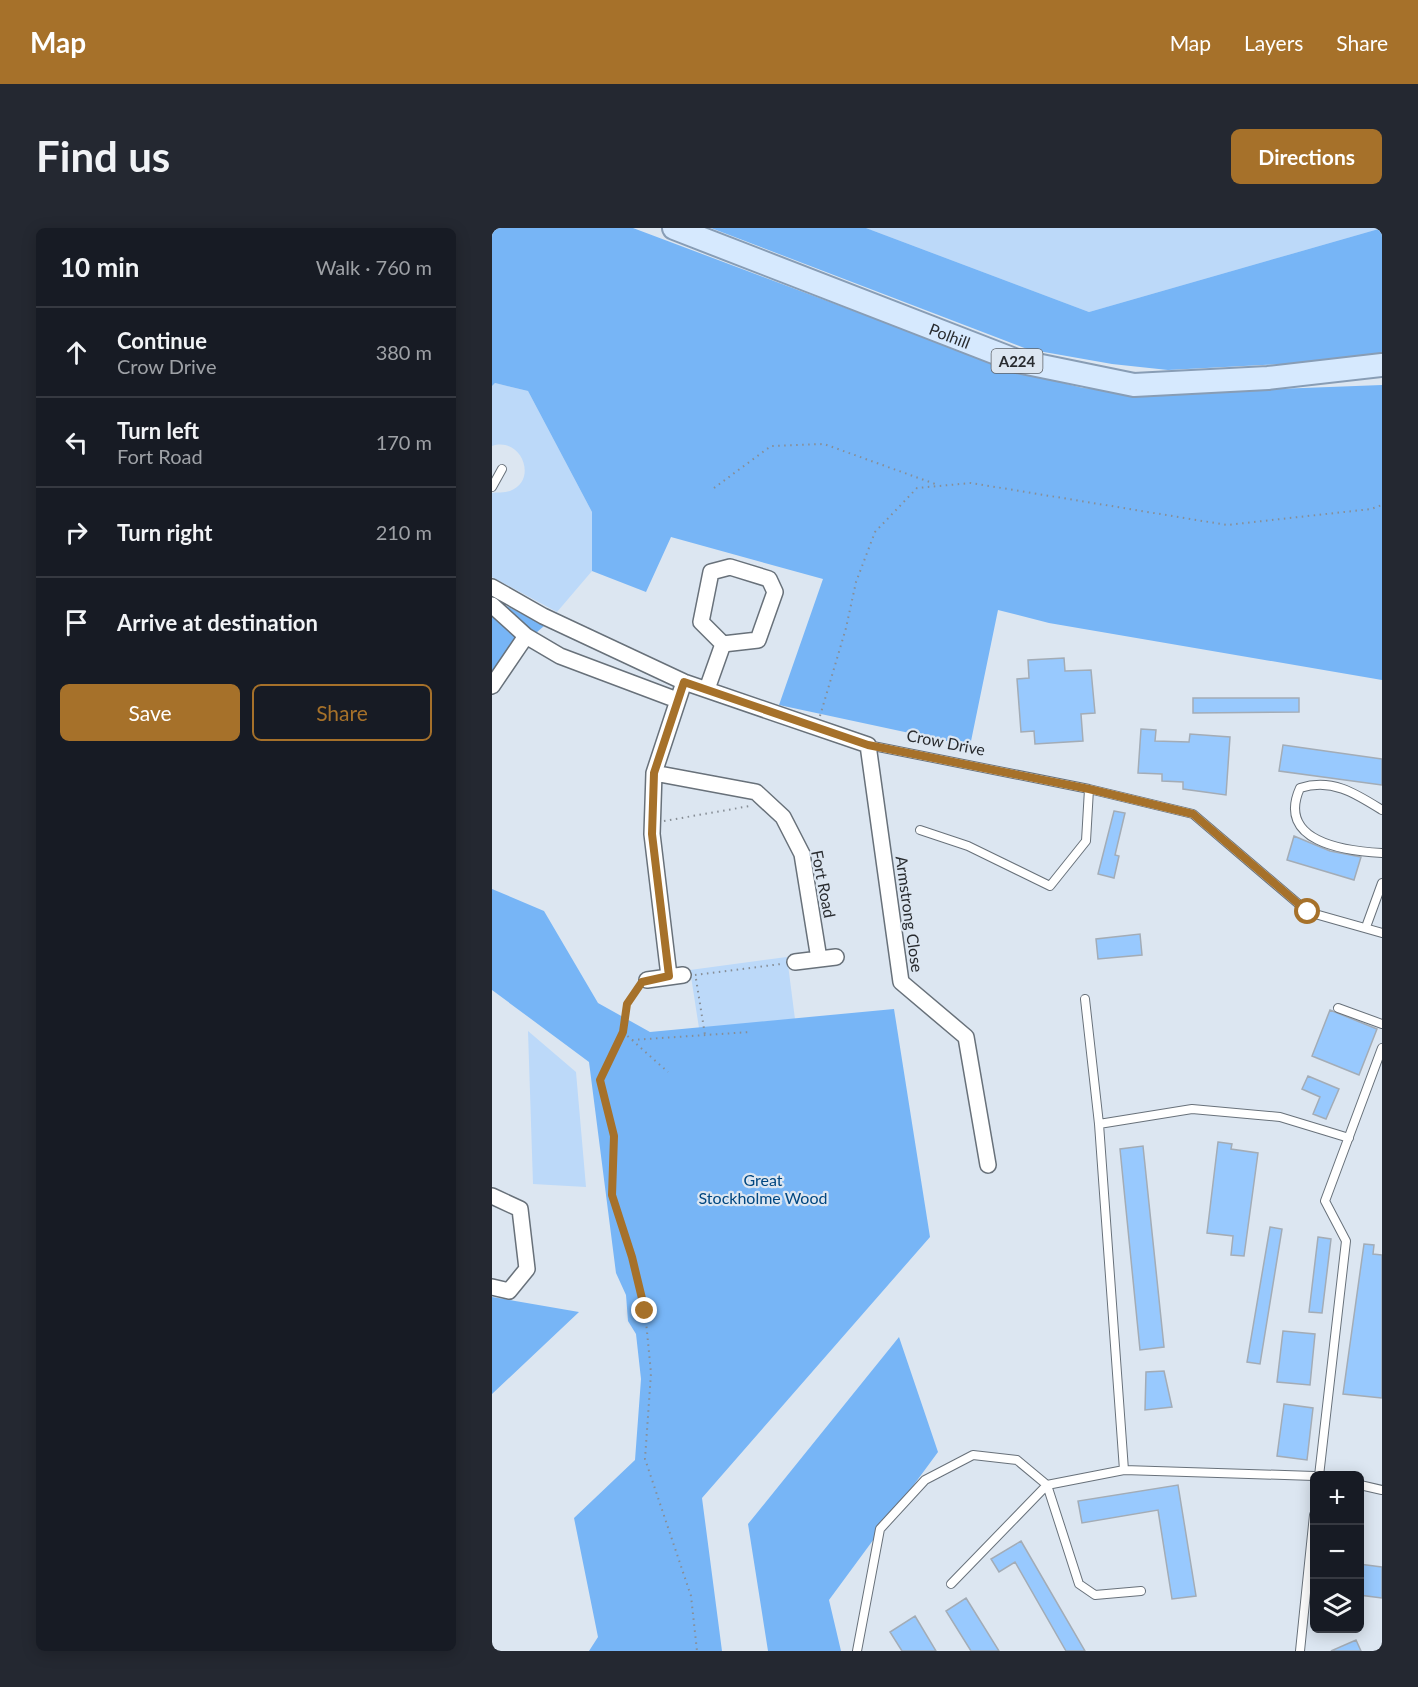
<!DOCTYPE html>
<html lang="en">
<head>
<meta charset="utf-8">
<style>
	body { margin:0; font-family:Lato,sans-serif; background:#242831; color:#f1f3f6 }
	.controls { position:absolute; right:18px; bottom:18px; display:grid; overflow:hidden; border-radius:9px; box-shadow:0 3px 15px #0003 }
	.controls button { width:54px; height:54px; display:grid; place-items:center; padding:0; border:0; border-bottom:2px solid #363941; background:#171b24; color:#f1f3f6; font:30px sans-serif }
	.stop { position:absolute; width:18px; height:18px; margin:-14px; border:4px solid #a6712a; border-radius:50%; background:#fff }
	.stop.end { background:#a6712a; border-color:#fff; box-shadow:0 2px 6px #0008 }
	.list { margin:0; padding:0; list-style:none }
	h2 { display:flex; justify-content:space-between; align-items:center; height:78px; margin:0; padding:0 24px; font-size:26px }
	h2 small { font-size:20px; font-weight:400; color:#9ea1a6 }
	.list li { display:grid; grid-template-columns:39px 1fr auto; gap:18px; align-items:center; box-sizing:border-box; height:90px; padding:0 24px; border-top:2px solid #363941 }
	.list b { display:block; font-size:22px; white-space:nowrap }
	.list p { margin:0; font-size:20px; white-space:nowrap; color:#9ea1a6 }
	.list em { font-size:20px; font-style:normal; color:#9ea1a6 }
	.actions { display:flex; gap:12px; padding:18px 24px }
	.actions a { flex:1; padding:14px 0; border:2px solid #a6712a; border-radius:9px; text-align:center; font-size:21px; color:#a6712a }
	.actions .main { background:#a6712a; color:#fff }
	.icon { flex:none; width:33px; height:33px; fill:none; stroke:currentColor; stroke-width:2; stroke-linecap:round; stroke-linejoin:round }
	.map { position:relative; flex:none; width:890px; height:1423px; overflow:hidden; border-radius:9px }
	header { display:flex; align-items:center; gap:36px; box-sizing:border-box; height:84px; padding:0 30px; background:#a6712a; color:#fff }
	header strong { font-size:28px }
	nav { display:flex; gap:33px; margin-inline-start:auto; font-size:21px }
	.intro { display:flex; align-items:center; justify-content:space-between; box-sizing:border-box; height:144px; padding:0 36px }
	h1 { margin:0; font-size:42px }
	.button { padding:15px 27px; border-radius:9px; background:#a6712a; color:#fff; font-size:21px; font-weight:700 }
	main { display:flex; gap:36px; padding:0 36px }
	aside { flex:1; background:#171b24; border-radius:9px; box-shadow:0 3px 15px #0003 }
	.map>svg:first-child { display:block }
	.green { fill:#bcd9f9 }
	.forest { fill:#77b5f6 }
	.building { fill:#98c9fe; stroke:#a3acb6; stroke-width:1.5 }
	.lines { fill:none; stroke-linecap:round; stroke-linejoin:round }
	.lane-casing { stroke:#68717a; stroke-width:10 }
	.street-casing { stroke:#68717a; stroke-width:18 }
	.primary-casing { stroke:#889db5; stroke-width:26 }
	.path { stroke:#878e96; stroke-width:2; stroke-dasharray:1.5 4.5; stroke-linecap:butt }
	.lane { stroke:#fff; stroke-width:8 }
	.street { stroke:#fff; stroke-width:15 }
	.primary { stroke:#d6e9fe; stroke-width:22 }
	.route { stroke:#a6712a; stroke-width:8 }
	.labels { text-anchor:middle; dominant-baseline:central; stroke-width:4.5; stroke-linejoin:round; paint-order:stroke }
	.shield { fill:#dce6f1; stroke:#5e6369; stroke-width:1.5 }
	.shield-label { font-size:15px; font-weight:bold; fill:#282b2f }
	.street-label { font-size:16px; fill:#282b2f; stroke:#dce6f1 }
	.park-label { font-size:16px; fill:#004781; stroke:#dce6f1 }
</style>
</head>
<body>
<header>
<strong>Map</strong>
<nav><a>Map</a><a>Layers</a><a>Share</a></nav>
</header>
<div class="intro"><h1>Find us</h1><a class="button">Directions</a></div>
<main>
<aside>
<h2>10 min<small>Walk · 760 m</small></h2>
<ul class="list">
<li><svg class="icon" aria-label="ahead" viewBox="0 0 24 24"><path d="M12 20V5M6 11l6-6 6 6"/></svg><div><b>Continue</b><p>Crow Drive</p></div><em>380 m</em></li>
<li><svg class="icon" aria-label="left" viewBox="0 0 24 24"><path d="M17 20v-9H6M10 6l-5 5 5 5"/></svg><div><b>Turn left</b><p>Fort Road</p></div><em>170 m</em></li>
<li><svg class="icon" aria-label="right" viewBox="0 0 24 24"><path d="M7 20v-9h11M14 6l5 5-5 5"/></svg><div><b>Turn right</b></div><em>210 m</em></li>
<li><svg class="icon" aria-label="arrive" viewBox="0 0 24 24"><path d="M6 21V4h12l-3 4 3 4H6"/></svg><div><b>Arrive at destination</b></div></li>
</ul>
<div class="actions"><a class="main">Save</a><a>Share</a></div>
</aside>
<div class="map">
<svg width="890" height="1423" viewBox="0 0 890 1423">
	<rect width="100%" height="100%" fill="#dce6f1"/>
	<!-- green -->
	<path class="green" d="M374,0h516l-293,84z
		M3,155l33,8 64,121v59l-35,41 -65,-35v-84c5,-1 12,0 18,-2 29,-11 11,-55 -18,-45v-60z
		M295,729l8,62 -96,9 -9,-58z
		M36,803l48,41 10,115 -53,-3z"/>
	<!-- forest -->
	<path class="forest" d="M0,0h141l378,142 72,18 84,5 215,-8v295l-333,-57 -51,-13 -28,136 -191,-41 44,-126 -152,-42 -25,55 -54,-21v-59l-64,-121 -33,-8 -3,3z
		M219,0h155l223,84 293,-84v126l-62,8 -152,8 -56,-6 -85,-15z
		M0,370l52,28 -52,45z
		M0,661l52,22 54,92 52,29 244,-23 36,228 -228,261 20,153h-133l9,-14 -24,-119 61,-58 6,-81 -5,-45 -8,-13 -2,-26 -10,-22 -27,-211 -97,-72z
		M0,1069l87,15 -87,82z
		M407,1109l39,115 -109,148 12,51h-73l-20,-127z"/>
	<!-- building -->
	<path class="building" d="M572,430l1,13 26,-1 4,43 -14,1 2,27 -48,3 -1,-13 -13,1 -4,-53 12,-1 -1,-18z
		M701,470h106v14l-106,1z
		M649,501l15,1 -1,11 34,1 1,-8 40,3 -4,58 -43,-6v-7l-21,-1v-7l-24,-1z
		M791,517l99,14v26l-103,-14z
		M622,583l11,2 -10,42 4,1 -5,22 -16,-4z
		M802,608l36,15 31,6 -7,23 -67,-20z
		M648,706l2,21 -44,4 -2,-20z
		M838,782l47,19 -18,46 -47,-19z
		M816,848l31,13 -13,30 -13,-5 7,-17 -18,-8z
		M726,914l14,2 -1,5 27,4 -14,103 -13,-1 2,-19 -26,-3z
		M651,918l21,201 -24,3 -20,-201z
		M778,999l12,2 -22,135 -13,-2z
		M826,1009l13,2 -9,74 -13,-1z
		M872,1016l10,1 -1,9 9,1v143l-39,-4z
		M791,1103l32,3 -5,51 -33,-3z
		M672,1143l8,36 -27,3 1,-38z
		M792,1176l29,4 -6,52 -30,-4z
		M686,1257l18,111 -24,3 -14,-89 -76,13 -4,-22z
		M529,1313l64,110h-19l-51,-89 -16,10 -8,-13z
		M867,1336l23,3v31l-23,-3z
		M474,1370l33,53h-28l-25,-40z
		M423,1388l21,35h-34l-12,-19z
		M864,1412l5,11h-30z"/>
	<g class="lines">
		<defs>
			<path id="lane" d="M0,259l10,-18
				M376,517l221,44 104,25 115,98 74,21
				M890,582c-27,-17 -50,-32 -82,-22 -24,53 43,63 82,65
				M428,602l48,16 82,40 36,-45 3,-52
				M874,699l16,-44
				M593,771l14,125 93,-15 88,8 69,21
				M846,780l44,16
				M607,896l25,346
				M827,1248l27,-235 -21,-40 57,-153
				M868,1257l22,5
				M459,1356l96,-99 32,99 16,11 46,-4
				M365,1423l23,-122 45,-49 48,-25 44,5 30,25 77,-15 190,6
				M808,1423l14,-136"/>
			<path id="street" d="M238,339l39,12 6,13 -17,48 -35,4 -22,-22 10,-50z
				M0,359l51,29 141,66 184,63 33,237 65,55 22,128
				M0,377l34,31 34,20 117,44
				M0,458l34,-50
				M215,461l16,-45
				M162,545l102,19 27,25 19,37 17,105
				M303,734l41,-5
				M177,748l-17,-142 2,-61 30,-91
				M155,752l36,-5
				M0,968l28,13 7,60 -18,22 -17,-4"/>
			<g id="primary">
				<path id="s1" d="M182,0l343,133 117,24 134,-7 114,-13"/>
			</g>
		</defs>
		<!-- lane casing -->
		<use href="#lane" class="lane-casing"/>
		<!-- street casing -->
		<use href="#street" class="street-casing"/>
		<!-- primary casing -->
		<use href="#primary" class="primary-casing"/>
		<!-- path -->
		<path class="path" d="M222,260l57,-42 53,-2 114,41
			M328,488l26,-88 10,-46 19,-50 42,-44 54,-5 256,42 144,-16 11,-4
			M172,593l86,-15
			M203,747l86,-11
			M204,751l9,56
			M146,760l-11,16 -4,28 -23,48 14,56 -2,59 20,62 13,54 6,62 -6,86 46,137 6,55
			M131,804l45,40
			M140,812l118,-8"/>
		<!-- lane -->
		<use href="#lane" class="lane"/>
		<!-- street -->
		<use href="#street" class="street"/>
		<!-- primary -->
		<use href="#primary" class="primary"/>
	</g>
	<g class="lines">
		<!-- route -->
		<path class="route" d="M153,1083l-13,-54 -20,-62 2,-59 -14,-56 23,-48 4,-28 15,-22 27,-6 -17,-142 2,-61 30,-91 184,63 221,44 104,25 115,98"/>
	</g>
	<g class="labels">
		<!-- shield labels -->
		<rect class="shield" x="499.5" y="121" width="51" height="24" rx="4.5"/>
		<g class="shield-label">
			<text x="525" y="133">A224</text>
		</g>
		<!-- street labels -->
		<g class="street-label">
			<text stroke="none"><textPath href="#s1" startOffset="296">Polhill</textPath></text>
			<text transform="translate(454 514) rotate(11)">Crow Drive</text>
			<text transform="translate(332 656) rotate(79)">Fort Road</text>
			<text transform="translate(418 686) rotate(82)">Armstrong Close</text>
		</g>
		<!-- park labels -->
		<g class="park-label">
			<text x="271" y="951">Great<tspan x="271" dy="18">Stockholme Wood</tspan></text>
		</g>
	</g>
</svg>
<div class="controls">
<button>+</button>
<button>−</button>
<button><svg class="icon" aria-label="layers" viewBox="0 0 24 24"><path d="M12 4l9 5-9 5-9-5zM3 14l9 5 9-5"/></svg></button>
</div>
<div class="stop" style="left:816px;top:684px"></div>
<div class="stop end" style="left:153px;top:1083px"></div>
</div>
</main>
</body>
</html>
